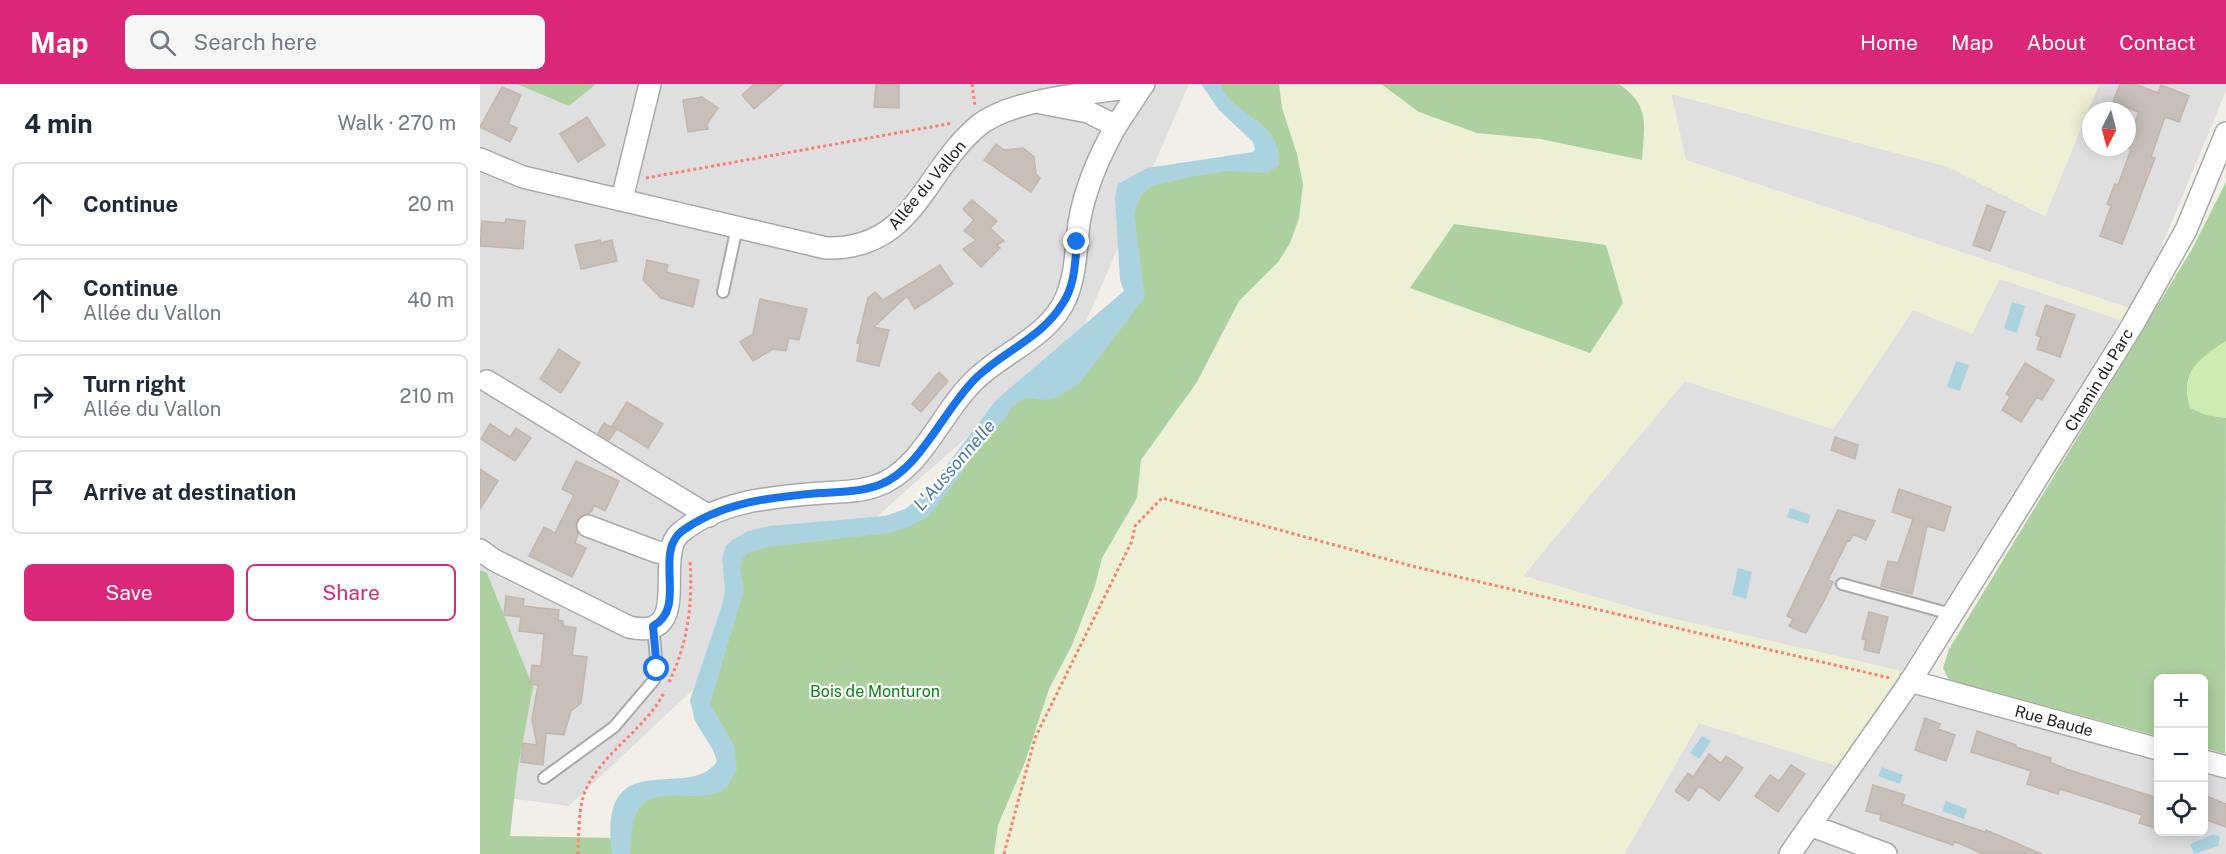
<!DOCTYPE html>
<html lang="en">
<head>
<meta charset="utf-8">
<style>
	body { margin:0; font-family:"Public Sans",sans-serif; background:#f6f6f7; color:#1f2937 }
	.controls { position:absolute; right:18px; bottom:18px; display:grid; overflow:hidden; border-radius:9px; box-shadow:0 3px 15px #0003 }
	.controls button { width:54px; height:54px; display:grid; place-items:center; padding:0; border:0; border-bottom:2px solid #e0e1e3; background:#fff; color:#1f2937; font:30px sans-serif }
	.compass { position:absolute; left:1602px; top:18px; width:54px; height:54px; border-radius:50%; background:#fff; box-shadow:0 3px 15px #0003; rotate:186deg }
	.stop { position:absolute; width:18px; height:18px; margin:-14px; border:4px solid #1a73e8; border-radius:50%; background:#fff }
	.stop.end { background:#1a73e8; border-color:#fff; box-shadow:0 2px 6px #0008 }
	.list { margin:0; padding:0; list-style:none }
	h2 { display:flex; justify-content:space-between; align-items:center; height:78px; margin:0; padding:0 24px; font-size:26px }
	h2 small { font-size:20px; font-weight:400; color:#747a83 }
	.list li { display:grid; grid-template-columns:39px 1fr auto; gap:18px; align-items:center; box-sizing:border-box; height:84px; margin:0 12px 12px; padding:0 12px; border:2px solid #e0e1e3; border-radius:9px }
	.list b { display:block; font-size:22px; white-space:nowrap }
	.list p { margin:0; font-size:20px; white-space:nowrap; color:#747a83 }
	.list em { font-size:20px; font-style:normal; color:#747a83 }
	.actions { display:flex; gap:12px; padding:18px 24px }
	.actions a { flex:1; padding:14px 0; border:2px solid #db2777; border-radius:9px; text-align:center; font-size:21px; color:#db2777 }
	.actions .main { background:#db2777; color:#fff }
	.icon { flex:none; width:33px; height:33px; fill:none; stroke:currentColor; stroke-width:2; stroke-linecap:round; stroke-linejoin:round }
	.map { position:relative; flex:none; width:1746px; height:770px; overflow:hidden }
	header { display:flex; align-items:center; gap:36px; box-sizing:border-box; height:84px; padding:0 30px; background:#db2777; color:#fff }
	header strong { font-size:28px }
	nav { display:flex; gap:33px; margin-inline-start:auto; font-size:21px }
	.search { width:420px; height:54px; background:#f6f6f7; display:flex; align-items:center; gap:15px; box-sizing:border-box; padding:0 21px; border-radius:9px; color:#747a83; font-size:22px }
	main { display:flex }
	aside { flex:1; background:#fff }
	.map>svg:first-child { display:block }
	.residential { fill:#e0dfdf; fill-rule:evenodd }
	.farmland { fill:#eef0d5 }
	.grass { fill:#cdebb0 }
	.forest { fill:#add19e }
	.water { fill:#aad3df }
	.building { fill:#c7bfb8; stroke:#c4b6ab; stroke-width:1.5 }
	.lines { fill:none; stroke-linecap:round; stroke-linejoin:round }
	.lane-casing { stroke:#a9a9a9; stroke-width:14 }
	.street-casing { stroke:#a9a9a9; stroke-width:24 }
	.path { stroke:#fa8072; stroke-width:3; stroke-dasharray:3 3; stroke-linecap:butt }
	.lane { stroke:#fff; stroke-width:10 }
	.street { stroke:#fff; stroke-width:21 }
	.route { stroke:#1a73e8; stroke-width:8 }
	.labels { text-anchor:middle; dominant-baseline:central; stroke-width:4.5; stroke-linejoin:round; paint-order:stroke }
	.street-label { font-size:16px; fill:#222; stroke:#fff }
	.park-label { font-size:16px; fill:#0c8416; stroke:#fff }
	.water-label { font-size:18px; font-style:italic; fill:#4a7aab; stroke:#fff }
</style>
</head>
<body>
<header>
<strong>Map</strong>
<div class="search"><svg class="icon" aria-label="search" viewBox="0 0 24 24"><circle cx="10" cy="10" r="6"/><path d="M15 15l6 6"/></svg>Search here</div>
<nav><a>Home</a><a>Map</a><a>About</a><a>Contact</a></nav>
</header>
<main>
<aside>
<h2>4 min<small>Walk · 270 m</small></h2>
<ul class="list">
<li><svg class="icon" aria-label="ahead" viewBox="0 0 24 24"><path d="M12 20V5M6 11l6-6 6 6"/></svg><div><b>Continue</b></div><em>20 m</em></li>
<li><svg class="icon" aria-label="ahead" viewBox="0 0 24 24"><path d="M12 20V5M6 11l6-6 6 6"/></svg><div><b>Continue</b><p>Allée du Vallon</p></div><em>40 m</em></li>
<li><svg class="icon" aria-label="right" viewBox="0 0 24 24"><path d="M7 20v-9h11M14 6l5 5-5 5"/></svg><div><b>Turn right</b><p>Allée du Vallon</p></div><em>210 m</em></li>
<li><svg class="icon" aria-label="arrive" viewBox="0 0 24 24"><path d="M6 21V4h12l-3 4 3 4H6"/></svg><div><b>Arrive at destination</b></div></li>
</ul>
<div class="actions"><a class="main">Save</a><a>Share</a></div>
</aside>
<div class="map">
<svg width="1746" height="770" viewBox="0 0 1746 770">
	<rect width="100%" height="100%" fill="#f2efe9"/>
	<!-- residential -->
	<path class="residential" d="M0,0h709l-111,256 -185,162 -324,304 -76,-10 -13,-196z
		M1619,0h127v7l-69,166 -28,51 -443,-148 -15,-66 275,72 99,50zM1611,27h36v36h-36z
		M1520,195l121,41 -219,351 256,69v92h46v-80l22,6v96h-602l75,-131 138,43 -183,-152 -131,-38 162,-195 148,48 80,-119z"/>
	<!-- farmland -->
	<path class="farmland" d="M799,0h102l38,28 58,21 63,6 96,-43 -17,-12h480l-54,132 -99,-50 -275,-72 15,66 443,148 -8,12 -121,-41 -28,55 -59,-24 -80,119 -148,-48 -162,195 131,38 248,57 -65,95 -138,-43 -75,131h-630l4,-29 27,-63 24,-73 23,-44 23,-59 7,-28 35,-60 4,-38 56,-77 42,-82 40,-40 11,-18 9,-25 4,-35 -6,-29 -15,-46z"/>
	<!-- grass -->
	<path class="grass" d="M1746,257v77l-20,-3 -16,-7c-9,-37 8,-49 36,-67z"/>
	<!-- forest -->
	<path class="forest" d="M37,0h79l-27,22z
		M727,0h72l3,24 15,46 6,30 -4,34 -9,25 -11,18 -40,40 -42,81 -56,78 -4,38 -35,60 -7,28 -23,59 -23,44 -24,73 -27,63 -4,29h-514v-284l7,3 46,114 -16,86 -7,63 110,2 21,-48 60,-1 28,-21 -26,-51 30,-117 2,-51 172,-29 97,-113 129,-123 -10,-99 148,-25z
		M901,0h238c32,22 25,41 23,76l-102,-21 -63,-6 -58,-21z
		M1746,98v159c-28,18 -46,31 -36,67l16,7 20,3 -1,336 -21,-6v-70h-46v58l-209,-56 -6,-12 6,-19 243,-400z
		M974,140l152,21 17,58 -33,50 -180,-65z"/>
	<!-- water -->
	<path class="water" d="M721,0h19c12,33 61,33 59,81l-12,8 -39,-2 -38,6 -38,9 -10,8 -8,18 11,85 -65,86 -24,15 -13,2 -15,-2 -8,3 -8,6 -8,13 -25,24 -21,34 -29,38 -20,11 -19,6 -122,14 -20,6 -6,7 -2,9 4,21 -34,114 24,41 3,25c-4,6 -7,15 -13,19 -26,19 -75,-11 -89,28 -4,11 -4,25 -5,37h-18c-15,-115 78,-50 105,-93l-4,-11 -18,-29 -5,-21 33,-98 2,-12 -3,-32 4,-12 6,-6 16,-9 21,-5 116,-10 20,-7 20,-15 71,-94 128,-109 -4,-11 -5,-83 3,-13 29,-16 106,-16 2,-3 -2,-7 -34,-32z
		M1532,218l13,4 -8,27 -13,-4z
		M1476,277l13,4 -9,26 -13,-4z
		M1310,424l21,7 -3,9 -21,-7z
		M1258,484l14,4 -6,27 -14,-4z
		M1222,652l9,5 -12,18 -9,-6z
		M1402,683l21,8 -3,9 -22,-8z
		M1466,717l21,8 -3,10 -22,-8z
		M1734,750l6,3 -2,9 -24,8 -4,-10z"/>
	<!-- building -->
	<path class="building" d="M274,0h29l-29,25 -12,-14z
		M396,0h23v24l-25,-1z
		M1640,0h15l23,9 3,-8 28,11 -10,26 -14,-5 -14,40 4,1 -33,86 -22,-8 11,-30 -4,-2 8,-20 3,1 13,-36 -5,-2 13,-35 -26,-10z
		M22,3l19,8 -13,29 9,4 -7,14 -30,-15z
		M222,13l16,11 -11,16 1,5 -20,3 -5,-32z
		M107,33l18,28 -27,17 -18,-28z
		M516,60l8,6 19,-2 11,9 2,17 4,4 -9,14 -47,-32z
		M492,116l25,21 -7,7 14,13 -7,4 3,3 -19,19 -18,-18 13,-9 -12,-9 10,-11 -11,-11z
		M1507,121l18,7 -15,39 -17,-6z
		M26,135l19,2 -2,28 -43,-3 2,-25 23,2z
		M120,156l1,3 11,-3 5,21 -36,8 -6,-24z
		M167,176l21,5 -2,7 33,8 -6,27 -32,-9 -18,-18z
		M460,181l13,19 -38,25 -8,-13 -33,31 15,3 -10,36 -22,-5 3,-17 -3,-1 11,-45 7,-6 8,8z
		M280,215l47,10 -8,31 -10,-2 -3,13 -13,-2 -20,12 -13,-19 13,-8z
		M1566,221l29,10 -15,42 -23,-8 4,-12 -5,-2z
		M79,265l21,14 -19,30 -21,-14z
		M1545,279l29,17 -12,20 -5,-3 -16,25 -19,-12 8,-13 -4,-3z
		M459,288l9,9 -27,31 -9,-8z
		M147,318l36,22 -15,24 -36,-22z
		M124,339l12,7 -7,10 -11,-7z
		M10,340l20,13 6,-9 15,10 -16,23 -34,-22z
		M1355,353l23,8 -3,14 -24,-9z
		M96,377l43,20 -14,30 -11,-6 -2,6 -16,10 2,13 -3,9 11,5 -14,29 -43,-21 15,-29 11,6 19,-38 -12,-6z
		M0,385l18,12 -18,28z
		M1419,405l52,18 -7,24 -17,-5 -15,68 -31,-8 7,-25 10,2 15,-44 -21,-7z
		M1358,426l37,11 -9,19 -13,-6 -3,7 -2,-1 -20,40 5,2 -9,19 -18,32 -4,-1 -13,-6 4,-7 -6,-3z
		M26,512l18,3 -1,7 36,4 -1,10 5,1v5l13,2 -4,27 15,2 -6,46 -10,8 -7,24 -18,-2 -3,32 -22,-3 2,-19 14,2 -5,-26 6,-34 -8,-1 2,-19 9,1 3,-32 -25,-3 2,-14 -17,-2z
		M1389,528l19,5 -9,36 -15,-3 2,-10 -4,-1z
		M1445,634l15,6 -2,5 17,6 -9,26 -31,-11z
		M1497,647l39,14v2l35,11 -1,4 16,7 92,29v31l-19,-6 3,-8 -82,-26 -2,5 -31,-10 4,-13 -60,-19z
		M1229,670l12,9 5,-7 17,12 -24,33 -20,-15 -10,15 -14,-10 13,-18 5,4z
		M1311,681l14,9 -27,38 -23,-16 15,-21 9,6z
		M1393,701l32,10 -3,9 83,28 1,-2 56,24h-59l-29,-13 -1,4 -73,-25 1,-5 -15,-4z
		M1724,711l22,9v23l-22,-8z"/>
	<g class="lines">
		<defs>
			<path id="lane" d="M243,208l14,-65
				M1362,500l109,30
				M64,694l70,-51 40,-47 3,-11 -4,-43"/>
			<path id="street" d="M636,42l27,-41
				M0,75l43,18 303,71c88,2 97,-76 152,-122 28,-23 91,-31 126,-35 13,-2 29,-2 40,-7
				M142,115l28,-115
				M7,297l222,135
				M108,442l69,26 14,1
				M0,466l14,10 135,67c66,15 24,-71 51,-94 39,-33 94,-36 142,-40 18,-1 37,-1 54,-7 46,-15 65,-75 100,-107 29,-28 73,-42 90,-81 10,-24 10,-50 13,-75 6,-35 20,-67 37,-97l-28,-14 -47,-9
				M1430,597l248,68
				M1724,677l22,6
				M1330,741l76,29
				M1310,770l118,-169 224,-359 54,-96 40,-97"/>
		</defs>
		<!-- lane casing -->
		<use href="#lane" class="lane-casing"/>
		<!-- street casing -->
		<use href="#street" class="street-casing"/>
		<!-- path -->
		<path class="path" d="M492,0l3,22
			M166,94l307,-55
			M189,598c19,-39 24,-79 21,-122
			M98,770c1,-20 0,-47 8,-65 18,-38 59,-59 79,-98
			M524,770l31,-116 97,-197 3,-15 27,-28 250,68 478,112"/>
		<!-- lane -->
		<use href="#lane" class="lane"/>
		<!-- street -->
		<use href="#street" class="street"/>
	</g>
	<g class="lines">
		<!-- route -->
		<path class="route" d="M177,585l-4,-43c35,-18 0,-73 29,-95 40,-29 90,-34 138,-38 20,-1 40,-1 59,-8 41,-15 63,-73 96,-106 28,-28 67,-41 88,-76 12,-18 12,-41 14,-61"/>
	</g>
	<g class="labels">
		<!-- street labels -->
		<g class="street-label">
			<text transform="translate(447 101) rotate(-50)">Allée du Vallon</text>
			<text transform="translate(1619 296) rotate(-59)">Chemin du Parc</text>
			<text transform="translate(1574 637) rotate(15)">Rue Baude</text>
		</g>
		<!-- park labels -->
		<g class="park-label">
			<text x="395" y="607">Bois de Monturon</text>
		</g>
		<!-- water labels -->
		<g class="water-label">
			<text transform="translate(474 381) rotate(-49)">L'Aussonnelle</text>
		</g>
	</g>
</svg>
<div class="controls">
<button>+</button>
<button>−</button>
<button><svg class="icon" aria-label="locate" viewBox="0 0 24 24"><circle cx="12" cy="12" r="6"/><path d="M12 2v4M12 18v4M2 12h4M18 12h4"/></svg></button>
</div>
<svg class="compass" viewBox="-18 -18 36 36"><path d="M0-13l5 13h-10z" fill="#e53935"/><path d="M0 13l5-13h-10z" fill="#747a83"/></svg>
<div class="stop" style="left:177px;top:585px"></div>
<div class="stop end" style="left:597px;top:158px"></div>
</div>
</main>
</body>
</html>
